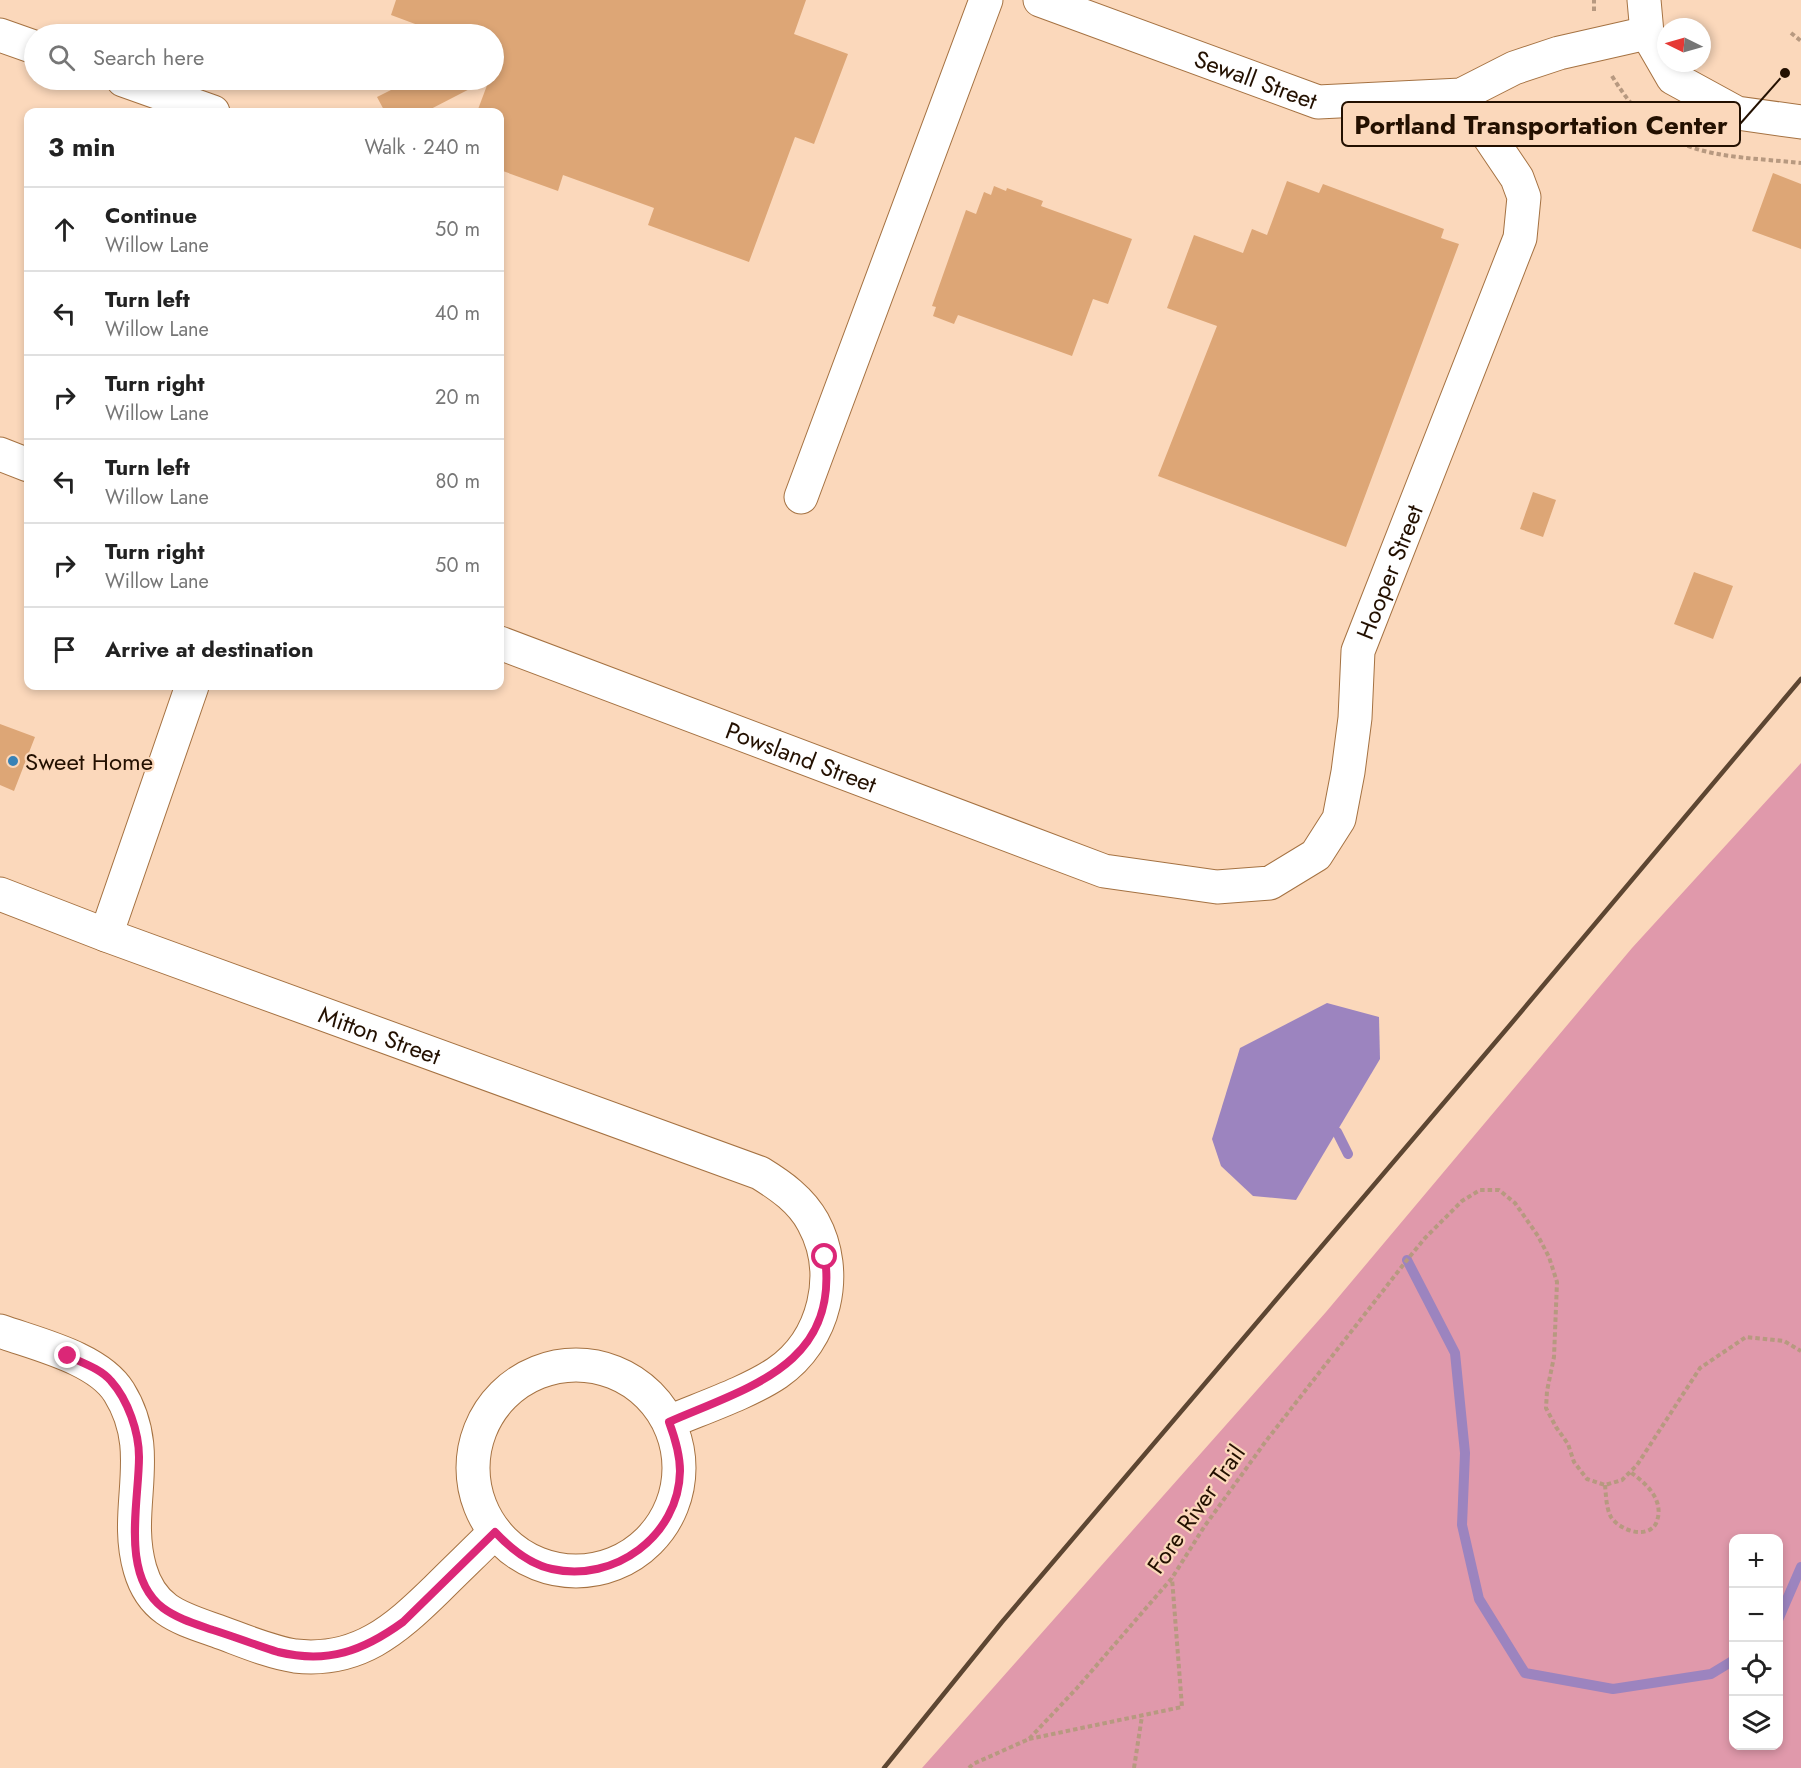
<!DOCTYPE html>
<html lang="en">
<head>
<meta charset="utf-8">
<style>
	body { margin:0; font-family:Jost,sans-serif; background:#f6f6f6; color:#222 }
	.controls { position:absolute; right:18px; bottom:18px; display:grid; overflow:hidden; border-radius:12px; box-shadow:0 3px 9px #0003 }
	.controls button { width:54px; height:54px; display:grid; place-items:center; padding:0; border:0; border-bottom:2px solid #e0e0e0; background:#fff; color:#222; font:30px sans-serif }
	.compass { position:absolute; left:1657px; top:18px; width:54px; height:54px; border-radius:50%; background:#fff; box-shadow:0 3px 9px #0003; rotate:275deg }
	.stop { position:absolute; width:18px; height:18px; margin:-14px; border:4px solid #db2777; border-radius:50%; background:#fff }
	.stop.end { background:#db2777; border-color:#fff; box-shadow:0 2px 6px #0008 }
	.list { margin:0; padding:0; list-style:none }
	h2 { display:flex; justify-content:space-between; align-items:center; height:78px; margin:0; padding:0 24px; font-size:26px }
	h2 small { font-size:20px; font-weight:400; color:#767676 }
	.list li { display:grid; grid-template-columns:39px 1fr auto; gap:18px; align-items:center; box-sizing:border-box; height:84px; padding:0 24px; border-top:2px solid #e0e0e0 }
	.list b { display:block; font-size:22px; white-space:nowrap }
	.list p { margin:0; font-size:20px; white-space:nowrap; color:#767676 }
	.list em { font-size:20px; font-style:normal; color:#767676 }
	.icon { flex:none; width:33px; height:33px; fill:none; stroke:currentColor; stroke-width:2; stroke-linecap:round; stroke-linejoin:round }
	.map { position:relative; flex:none; width:1801px; height:1768px; overflow:hidden }
	.search { position:absolute; background:#fff; box-shadow:0 3px 9px #0003; left:24px; top:24px; width:480px; height:66px; display:flex; align-items:center; gap:15px; box-sizing:border-box; padding:0 21px; border-radius:33px; color:#767676; font-size:22px }
	.panel { position:absolute; background:#fff; box-shadow:0 3px 9px #0003; left:24px; top:108px; width:480px; height:582px; border-radius:12px }
	.map>svg:first-child { display:block }
	.green { fill:#e099ab; fill-rule:evenodd }
	.water { fill:#9c84bf }
	.lines { fill:none; stroke-linecap:round; stroke-linejoin:round }
	.stream { stroke:#9c84bf; stroke-width:10 }
	.building { fill:#dda676 }
	.minor-casing { stroke:#a57242; stroke-width:35 }
	.path { stroke:#b79980; stroke-width:4; stroke-dasharray:4.5 3; stroke-linecap:butt }
	.minor { stroke:#fff; stroke-width:33 }
	.rail { stroke:#5d4632; stroke-width:4.5 }
	.route { stroke:#db2777; stroke-width:8 }
	.poi-dot { fill:#3882b6; stroke:#fbd8bb; stroke-width:2 }
	.labels { text-anchor:middle; dominant-baseline:central; stroke-width:4.5; stroke-linejoin:round; paint-order:stroke }
	.street-label { font-size:24px; fill:#231000; stroke:#fbd8bb }
	.poi-label { font-size:24px; fill:#231000; stroke:#fbd8bb; text-anchor:start }
	.leader { fill:none; stroke:#231000; stroke-width:2 }
	.callout-dot { fill:#231000; stroke:#fbd8bb; stroke-width:2 }
	.callout { fill:#fbd8bb; stroke:#231000; stroke-width:2 }
	.callout-label { font-size:26px; text-anchor:middle; font-weight:bold; fill:#231000 }
</style>
</head>
<body>
<div class="map">
<svg width="1801" height="1768" viewBox="0 0 1801 1768">
	<rect width="100%" height="100%" fill="#fbd8bb"/>
	<!-- green -->
	<path class="green" d="M1801,763v1005h-879l404,-456 306,-364zM1734,1538h44v208h-44z"/>
	<!-- water -->
	<path class="water" d="M1327,1003l52,14 1,42 -84,141 -43,-4 -32,-30 -9,-27 28,-91z"/>
	<g class="lines">
		<!-- stream -->
		<path class="stream" d="M1337,1132l11,22
			M1407,1260l48,93 10,100 -3,72 17,74 46,74 88,16 98,-15 23,-14
			M1778,1620l23,-53"/>
	</g>
	<!-- building -->
	<path class="building" d="M396,0h410l-12,34 54,20 -34,90 -19,-7 -46,125 -101,-37 6,-17 -91,-33 -5,16 -58,-21v-58h-23l12,-32h5v-46h-52l-51,-19z
		M411,80h76l-62,32h-40l-8,-15z
		M1773,173l28,11v65l-49,-18z
		M1287,181l32,12 4,-9 121,45 -3,9 18,6 -113,303 -188,-71 59,-150 -50,-18 27,-73 49,18 9,-24 15,6z
		M994,186l12,5 1,-3 36,13 -2,5 91,33 -24,65 -15,-5 -21,57 -114,-41 -4,9 -21,-8 3,-9 -4,-1 34,-96 10,4 8,-22 7,3z
		M1533,492l23,8 -13,37 -23,-8z
		M1694,572l39,14 -20,53 -39,-15z
		M0,724l35,13 -21,54 -14,-6z"/>
	<g class="lines">
		<defs>
			<g id="minor">
				<path id="s1" d="M1040,0l278,102 143,-7 53,-27 45,-15 88,-20"/>
				<path d="M1644,0l3,33 26,45 64,35 64,9"/>
				<path d="M0,35l34,12"/>
				<path d="M123,80l90,32"/>
				<path d="M0,454l28,11"/>
				<path d="M801,497l185,-497"/>
				<path id="s2" d="M500,643l604,228 113,16 53,-4 46,-28 23,-36 9,-47 7,-54 3,-67 162,-413 4,-41 -7,-19 -56,-83"/>
				<path id="s3" d="M0,894l106,41 654,238c21,13 41,27 53,49 28,51 12,118 -36,151 -28,19 -75,35 -108,49"/>
				<path d="M106,935l86,-249"/>
				<path d="M0,1331c36,13 98,27 119,61 38,61 3,115 21,177 12,42 40,49 77,62 25,9 52,21 78,25 63,7 100,-26 142,-67 19,-19 39,-38 58,-57"/>
				<circle cx="576" cy="1468" r="103"/>
			</g>
		</defs>
		<!-- minor casing -->
		<use href="#minor" class="minor-casing"/>
		<!-- path -->
		<path class="path" d="M1594,11v-11
			M1791,33l10,8
			M1612,76c51,84 101,78 189,87
			M1605,1485c1,9 1,23 6,32 7,11 28,20 40,12 5,-3 6,-8 7,-12 4,-19 -13,-35 -28,-45
			M1029,1739l153,-32 -10,-129
			M969,1768l4,-4 56,-25 48,-51 95,-110 32,-51 62,-86 141,-181 18,-22 37,-37 18,-11h19l16,13 23,33 11,21 8,25 -3,75 -7,34 -1,17 10,19 12,17 6,18 13,17 18,6 17,-5 15,-15 63,-97 46,-31 38,4 17,10
			M1134,1768l8,-52"/>
		<!-- minor -->
		<use href="#minor" class="minor"/>
		<!-- rail -->
		<path class="rail" d="M884,1768l118,-146 508,-597 291,-346"/>
	</g>
	<g class="lines">
		<!-- route -->
		<path class="route" d="M68,1356c15,7 33,13 43,25 17,19 28,51 28,76 0,46 -19,118 24,151 15,11 33,16 50,22 22,7 43,15 65,22 50,12 85,-1 125,-30l92,-90c16,17 34,32 57,37 62,14 127,-33 128,-98 0,-17 -5,-33 -11,-49 80,-35 170,-57 156,-165"/>
	</g>
	<!-- markers -->
	<circle class="poi-dot" cx="13" cy="761" r="6"/>
	<g class="labels">
		<!-- street labels -->
		<g class="street-label">
			<text stroke="none"><textPath href="#s1" startOffset="230">Sewall Street</textPath></text>
			<text stroke="none"><textPath href="#s2" startOffset="1164">Hooper Street</textPath></text>
			<text stroke="none"><textPath href="#s2" startOffset="322">Powsland Street</textPath></text>
			<text stroke="none"><textPath href="#s3" startOffset="405">Mitton Street</textPath></text>
			<text transform="translate(1196 1509) rotate(-55)">Fore River Trail</text>
		</g>
		<!-- poi labels -->
		<g class="poi-label">
			<text x="25" y="761">Sweet Home</text>
		</g>
	</g>
	<!-- callouts -->
	<path class="leader" d="M1785 73L1740 124"/>
	<circle class="callout-dot" cx="1785" cy="73" r="6"/>
	<rect class="callout" x="1342" y="102" width="398" height="44" rx="6"/>
	<g class="callout-label">
		<text x="1541" y="134">Portland Transportation Center</text>
	</g>
</svg>
<div class="controls">
<button>+</button>
<button>−</button>
<button><svg class="icon" aria-label="locate" viewBox="0 0 24 24"><circle cx="12" cy="12" r="6"/><path d="M12 2v4M12 18v4M2 12h4M18 12h4"/></svg></button>
<button><svg class="icon" aria-label="layers" viewBox="0 0 24 24"><path d="M12 4l9 5-9 5-9-5zM3 14l9 5 9-5"/></svg></button>
</div>
<svg class="compass" viewBox="-18 -18 36 36"><path d="M0-13l5 13h-10z" fill="#e53935"/><path d="M0 13l5-13h-10z" fill="#767676"/></svg>
<div class="stop" style="left:825px;top:1257px"></div>
<div class="stop end" style="left:68px;top:1356px"></div>
<div class="search"><svg class="icon" aria-label="search" viewBox="0 0 24 24"><circle cx="10" cy="10" r="6"/><path d="M15 15l6 6"/></svg>Search here</div>
<section class="panel">
<h2>3 min<small>Walk · 240 m</small></h2>
<ul class="list">
<li><svg class="icon" aria-label="ahead" viewBox="0 0 24 24"><path d="M12 20V5M6 11l6-6 6 6"/></svg><div><b>Continue</b><p>Willow Lane</p></div><em>50 m</em></li>
<li><svg class="icon" aria-label="left" viewBox="0 0 24 24"><path d="M17 20v-9H6M10 6l-5 5 5 5"/></svg><div><b>Turn left</b><p>Willow Lane</p></div><em>40 m</em></li>
<li><svg class="icon" aria-label="right" viewBox="0 0 24 24"><path d="M7 20v-9h11M14 6l5 5-5 5"/></svg><div><b>Turn right</b><p>Willow Lane</p></div><em>20 m</em></li>
<li><svg class="icon" aria-label="left" viewBox="0 0 24 24"><path d="M17 20v-9H6M10 6l-5 5 5 5"/></svg><div><b>Turn left</b><p>Willow Lane</p></div><em>80 m</em></li>
<li><svg class="icon" aria-label="right" viewBox="0 0 24 24"><path d="M7 20v-9h11M14 6l5 5-5 5"/></svg><div><b>Turn right</b><p>Willow Lane</p></div><em>50 m</em></li>
<li><svg class="icon" aria-label="arrive" viewBox="0 0 24 24"><path d="M6 21V4h12l-3 4 3 4H6"/></svg><div><b>Arrive at destination</b></div></li>
</ul>
</section>
</div>
</body>
</html>
